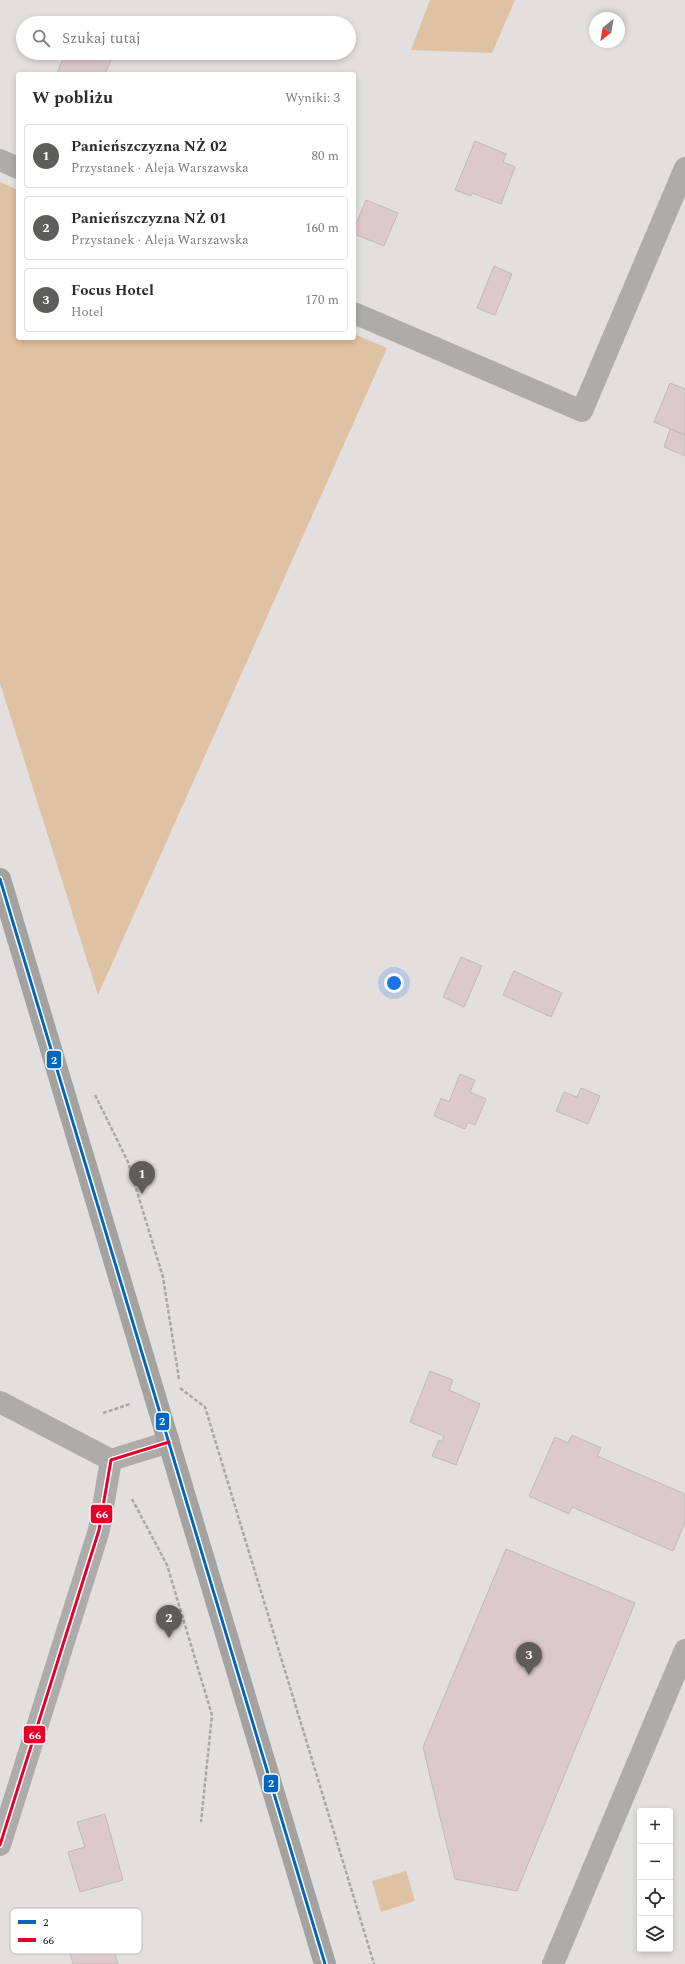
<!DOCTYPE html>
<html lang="pl">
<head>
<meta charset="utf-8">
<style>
	body { margin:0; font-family:Spectral,serif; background:#f2f2f3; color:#2b2b33 }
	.controls { position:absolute; right:12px; bottom:12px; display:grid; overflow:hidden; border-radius:4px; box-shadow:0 2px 6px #0003 }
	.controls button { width:36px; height:36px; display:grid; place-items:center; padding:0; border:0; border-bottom:1px solid #e1e1e2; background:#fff; color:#2b2b33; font:20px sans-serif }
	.compass { position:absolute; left:589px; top:12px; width:36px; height:36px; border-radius:50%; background:#fff; box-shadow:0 2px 6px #0003; rotate:211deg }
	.you { position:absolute; left:394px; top:983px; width:14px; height:14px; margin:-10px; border:3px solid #fff; border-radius:50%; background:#1a73e8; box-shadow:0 0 0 6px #1a73e833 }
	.badge { display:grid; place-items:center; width:26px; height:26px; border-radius:50%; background:#5f5c5c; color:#fff; font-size:13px; font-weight:700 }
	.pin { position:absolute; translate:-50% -33px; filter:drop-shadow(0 1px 2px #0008) }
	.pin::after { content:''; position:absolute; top:21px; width:14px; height:12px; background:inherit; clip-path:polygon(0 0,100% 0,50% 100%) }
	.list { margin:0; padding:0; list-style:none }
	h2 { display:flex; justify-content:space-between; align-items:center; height:52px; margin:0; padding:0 16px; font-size:17px }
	h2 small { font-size:13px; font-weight:400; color:#7c7c81 }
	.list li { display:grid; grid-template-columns:26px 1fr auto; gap:12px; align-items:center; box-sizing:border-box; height:64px; margin:0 8px 8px; padding:0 8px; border:1px solid #e1e1e2; border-radius:4px }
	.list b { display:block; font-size:15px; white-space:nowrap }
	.list p { margin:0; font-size:13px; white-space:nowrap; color:#7c7c81 }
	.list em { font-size:13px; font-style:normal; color:#7c7c81 }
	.icon { flex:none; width:22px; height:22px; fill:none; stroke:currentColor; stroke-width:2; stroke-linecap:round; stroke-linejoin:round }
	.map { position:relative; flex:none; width:685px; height:1964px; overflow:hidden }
	.search { position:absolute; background:#fff; box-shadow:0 2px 6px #0003; left:16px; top:16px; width:340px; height:44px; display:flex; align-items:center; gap:10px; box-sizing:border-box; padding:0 14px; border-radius:22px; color:#7c7c81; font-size:15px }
	.panel { position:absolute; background:#fff; box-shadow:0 2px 6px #0003; left:16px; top:72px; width:340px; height:268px; border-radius:4px }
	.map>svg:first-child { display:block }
	.green { fill:#dfc1a3 }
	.building { fill:#ddc8cc; stroke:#bebbbb }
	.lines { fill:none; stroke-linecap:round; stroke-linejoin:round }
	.path { stroke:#a8a7a7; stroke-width:2.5; stroke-dasharray:4 2; stroke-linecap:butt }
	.street { stroke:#adacab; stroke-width:22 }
	.secondary { stroke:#a3a2a1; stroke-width:22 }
	.bus-1-casing { stroke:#fff; stroke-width:6 }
	.bus-2-casing { stroke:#fff; stroke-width:6 }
	.bus-1 { stroke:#0065bd; stroke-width:3 }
	.bus-2 { stroke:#e4002b; stroke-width:3 }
	.key { fill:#fff; stroke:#bab9b9; stroke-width:1 }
	.key-label { font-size:11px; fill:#181615 }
	.line-badge { stroke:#fff; stroke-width:1.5 }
	.badge-label { font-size:11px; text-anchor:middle; font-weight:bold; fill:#fff }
</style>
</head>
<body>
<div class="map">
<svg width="685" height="1964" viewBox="0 0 685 1964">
	<rect width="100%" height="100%" fill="#e3dfdf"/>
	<!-- green -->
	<path class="green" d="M430,0h85l-23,53 -81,-3z
		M0,182l18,8v148h336v-4l33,14 -289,647 -98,-312z
		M406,1871l9,30 -34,11 -9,-31z"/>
	<!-- building -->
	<path class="building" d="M65,53h40l8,3 -8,18h-48z
		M475,141l31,13 -3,8 12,5 -14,37 -29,-11 -1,3 -16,-6z
		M366,200l32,13 -14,33 -30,-12v-5z
		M494,266l18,8 -17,41 -18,-7z
		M670,383l15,6v46l-31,-13z
		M670,429l15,6v21l-21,-9z
		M461,957l21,9 -18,41 -21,-10z
		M514,971l48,22 -11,24 -48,-22z
		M460,1074l15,6 -5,12 16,7 -11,26 -7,-3 -3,7 -31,-13 7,-18 8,4z
		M581,1088l19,8 -12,28 -32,-13 8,-19 13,5z
		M430,1371l23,9 -4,10 31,14 -24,61 -24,-9 7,-16 3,2 2,-6 -34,-14z
		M572,1435l29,13 -4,8 88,38v29l-12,28 -101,-44 -3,7 -40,-18 26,-59 13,6z
		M506,1549l129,54 -118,288 -62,-12 -32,-132z
		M105,1814l18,66 -43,12 -12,-40 17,-5 -8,-25z
		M102,1915l6,3 1,3h2l5,18 -5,1 7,24h-45l-4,-14 7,-3 -4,-15 22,-6 -1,-4 3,-6z"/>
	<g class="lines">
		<!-- path -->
		<path class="path" d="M95,1095l33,67 35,115 16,102
			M180,1388l25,19 169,557
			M103,1413l27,-9
			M132,1499l35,66 45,150 -11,107"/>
		<!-- street -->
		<path class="street" d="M0,160l18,8
			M354,313l228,98 103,-243
			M0,1402l111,58
			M0,1845l99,-315 12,-70 58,-18
			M553,1964l132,-314"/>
		<!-- secondary -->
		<path class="secondary" d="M0,879l325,1085"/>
		<defs>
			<path id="bus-1" d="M0,879l325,1085"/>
			<path id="bus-2" d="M0,1845l99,-315 12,-70 58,-18"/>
		</defs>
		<!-- bus-1 casing -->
		<use href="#bus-1" class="bus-1-casing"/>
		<!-- bus-2 casing -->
		<use href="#bus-2" class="bus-2-casing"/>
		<!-- bus-1 -->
		<use href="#bus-1" class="bus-1"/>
		<!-- bus-2 -->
		<use href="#bus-2" class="bus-2"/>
	</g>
	<!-- legend -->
	<rect x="10" y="1908" width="132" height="46" rx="6" class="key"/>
	<rect x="18" y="1920" width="18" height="4" fill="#0065bd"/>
	<rect x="18" y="1938" width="18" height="4" fill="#e4002b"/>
	<g class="key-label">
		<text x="43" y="1926">2</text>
		<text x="43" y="1944">66</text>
	</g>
	<g class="line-badge">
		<rect x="46" y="1050" width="16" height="19" rx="4" fill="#0065bd"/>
		<rect x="155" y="1412" width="15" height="19" rx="4" fill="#0065bd"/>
		<rect x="90" y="1504" width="23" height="20" rx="4" fill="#e4002b"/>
		<rect x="23" y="1725" width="23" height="19" rx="4" fill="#e4002b"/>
		<rect x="263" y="1774" width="16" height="19" rx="4" fill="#0065bd"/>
	</g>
	<g class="badge-label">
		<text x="54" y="1064">2</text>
		<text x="162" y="1425">2</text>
		<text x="102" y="1518">66</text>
		<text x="35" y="1739">66</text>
		<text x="271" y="1787">2</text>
	</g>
</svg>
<div class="controls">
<button>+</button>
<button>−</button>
<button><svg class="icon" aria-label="locate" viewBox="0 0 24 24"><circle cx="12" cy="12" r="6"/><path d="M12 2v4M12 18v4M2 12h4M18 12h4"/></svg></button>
<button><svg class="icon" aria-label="layers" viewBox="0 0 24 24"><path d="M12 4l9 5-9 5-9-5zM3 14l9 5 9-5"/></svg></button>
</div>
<svg class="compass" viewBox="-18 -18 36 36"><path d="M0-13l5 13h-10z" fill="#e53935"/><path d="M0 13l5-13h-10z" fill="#7c7c81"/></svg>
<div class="you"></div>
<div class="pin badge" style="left:142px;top:1194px">1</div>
<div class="pin badge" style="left:169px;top:1638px">2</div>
<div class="pin badge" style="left:529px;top:1675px">3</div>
<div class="search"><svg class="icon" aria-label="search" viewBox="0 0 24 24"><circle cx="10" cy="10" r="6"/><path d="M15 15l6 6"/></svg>Szukaj tutaj</div>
<section class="panel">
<h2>W pobliżu<small>Wyniki: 3</small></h2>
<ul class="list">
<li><span class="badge">1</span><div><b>Panieńszczyzna NŻ 02</b><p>Przystanek · Aleja Warszawska</p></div><em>80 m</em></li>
<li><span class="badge">2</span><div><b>Panieńszczyzna NŻ 01</b><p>Przystanek · Aleja Warszawska</p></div><em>160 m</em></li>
<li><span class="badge">3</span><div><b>Focus Hotel</b><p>Hotel</p></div><em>170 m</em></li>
</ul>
</section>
</div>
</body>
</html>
